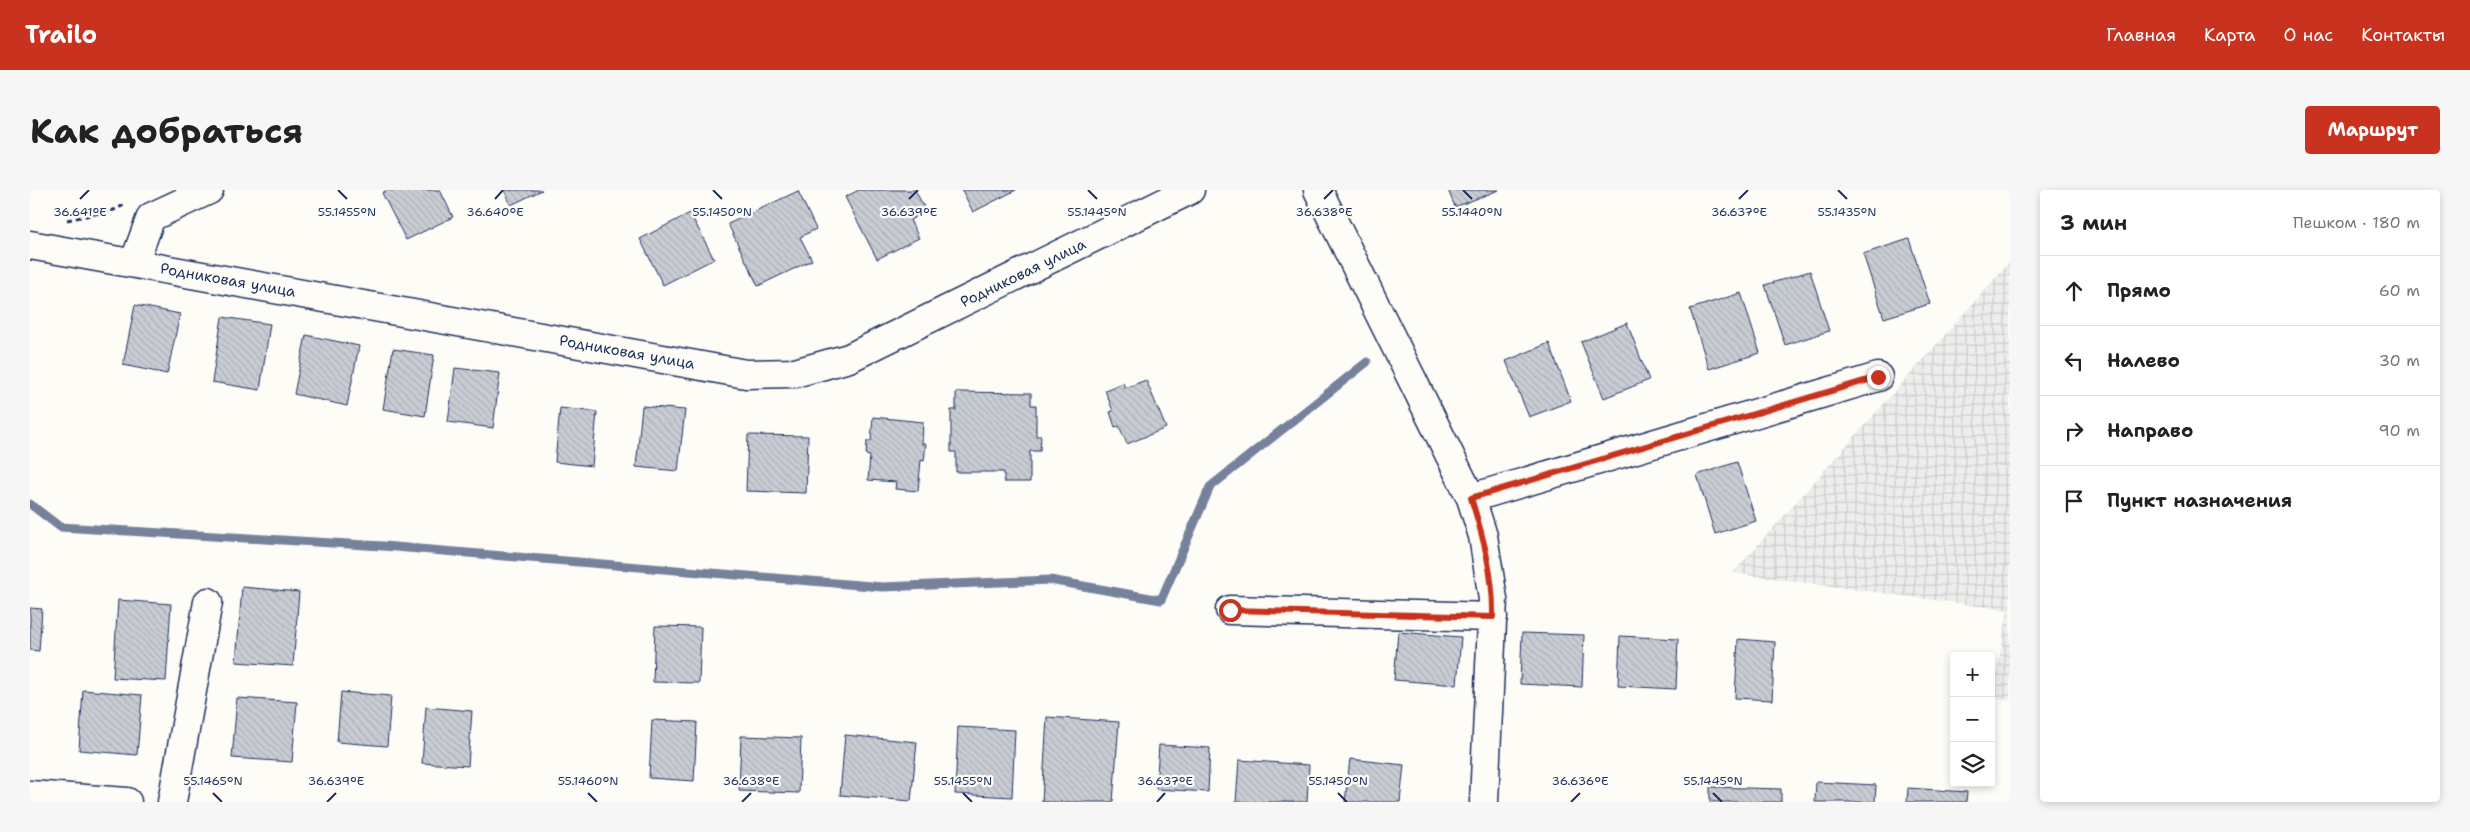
<!DOCTYPE html>
<html lang="ru">
<head>
<meta charset="utf-8">
<style>
	body { margin:0; font-family:"Shantell Sans",sans-serif; background:#f6f6f6; color:#222 }
	.controls { position:absolute; right:15px; bottom:15px; display:grid; overflow:hidden; border-radius:5px; box-shadow:0 2px 8px #0003 }
	.controls button { width:45px; height:45px; display:grid; place-items:center; padding:0; border:0; border-bottom:1px solid #e0e0e0; background:#fff; color:#222; font:25px sans-serif }
	.stop { position:absolute; width:15px; height:15px; margin:-11px; border:4px solid #c8321e; border-radius:50%; background:#fff }
	.stop.end { background:#c8321e; border-color:#fff; box-shadow:0 1px 5px #0008 }
	.list { margin:0; padding:0; list-style:none }
	h2 { display:flex; justify-content:space-between; align-items:center; height:65px; margin:0; padding:0 20px; font-size:21px }
	h2 small { font-size:16px; font-weight:400; color:#767676 }
	.list li { display:grid; grid-template-columns:32px 1fr auto; gap:15px; align-items:center; box-sizing:border-box; height:70px; padding:0 20px; border-top:1px solid #e0e0e0 }
	.list b { display:block; font-size:19px; white-space:nowrap }
	.list em { font-size:16px; font-style:normal; color:#767676 }
	.icon { flex:none; width:28px; height:28px; fill:none; stroke:currentColor; stroke-width:2; stroke-linecap:round; stroke-linejoin:round }
	.map { position:relative; flex:none; width:1980px; height:612px; overflow:hidden; border-radius:5px }
	header { display:flex; align-items:center; gap:30px; box-sizing:border-box; height:70px; padding:0 25px; background:#c8321e; color:#fff }
	header strong { font-size:24px }
	nav { display:flex; gap:28px; margin-inline-start:auto; font-size:18px }
	.intro { display:flex; align-items:center; justify-content:space-between; box-sizing:border-box; height:120px; padding:0 30px }
	h1 { margin:0; font-size:35px }
	.button { padding:12px 22px; border-radius:5px; background:#c8321e; color:#fff; font-size:18px; font-weight:700 }
	main { display:flex; gap:30px; padding:0 30px }
	aside { flex:1; background:#fff; border-radius:5px; box-shadow:0 2px 8px #0003 }
	.map>svg:first-child { display:block }
	.industrial { fill:url(#industrial-grid) }
	.lines { fill:none; stroke-linecap:round; stroke-linejoin:round }
	.stream { stroke:#76819c; stroke-width:9 }
	.building { fill:url(#building-back-hatch); stroke:#1b2f5e }
	.minor-casing { stroke:#1b2f5e; stroke-width:31 }
	.path { stroke:#1b2f5e; stroke-width:3; stroke-dasharray:5 4; stroke-linecap:butt }
	.minor { stroke:#fdfcf7; stroke-width:28 }
	.route { stroke:#c8321e; stroke-width:6 }
	.ticks { fill:none; stroke:#1b2f5e; stroke-width:2 }
	.labels { text-anchor:middle; dominant-baseline:central; stroke-width:4.5; stroke-linejoin:round; paint-order:stroke }
	.street-label { font-size:15px; fill:#1b2f5e; stroke:#fdfcf7 }
	.ticks-label { font-size:12px; text-anchor:middle; fill:#1b2f5e; stroke:#fdfcf7; stroke-width:4.5; stroke-linejoin:round; paint-order:stroke }
</style>
</head>
<body>
<header>
<strong>Trailo</strong>
<nav><a>Главная</a><a>Карта</a><a>О нас</a><a>Контакты</a></nav>
</header>
<div class="intro"><h1>Как добраться</h1><a class="button">Маршрут</a></div>
<main>
<div class="map">
<svg width="1980" height="612" viewBox="0 0 1980 612">
	<defs>
		<pattern id="industrial-grid" width="8" height="8" patternUnits="userSpaceOnUse" patternTransform="scale(1.25)"><rect width="8" height="8" fill="#edeeec"/><path d="M0 4h8M4 0v8" fill="none" stroke="#cbcccd"/></pattern>
		<pattern id="building-back-hatch" width="6" height="6" patternUnits="userSpaceOnUse" patternTransform="scale(1.25)"><rect width="6" height="6" fill="#c9ccd3"/><path d="M-1 5l2 2M0 0l6 6M5-1l2 2" fill="none" stroke="#acb0b8"/></pattern>
	</defs>
	<rect width="100%" height="100%" fill="#fdfcf7"/>
	<filter id="ink" filterUnits="userSpaceOnUse"><feTurbulence type="fractalNoise" baseFrequency=".02" numOctaves="2"/><feDisplacementMap in="SourceGraphic" scale="10" xChannelSelector="R" yChannelSelector="G"/><feConvolveMatrix kernelMatrix="1 2 1 2 8 2 1 2 1" color-interpolation-filters="sRGB"/></filter>
	<g filter="url(#ink)">
		<!-- industrial -->
		<path class="industrial" d="M1980,72v438l-18,-2 16,-88 -275,-37z"/>
		<g class="lines">
			<!-- stream -->
			<path class="stream" d="M0,314l30,23 323,19 500,41 167,-7 111,20 49,-113 157,-125"/>
		</g>
		<!-- building -->
		<path class="building" d="M357,0h53l13,27 -47,23 -24,-47z
			M474,0h38l-31,15z
			M829,0h56l11,21 -16,9 9,18 -42,21 -32,-62z
			M932,0h54l-43,22z
			M1418,0h51l-44,17z
			M768,1l18,38 -16,8 12,23 -54,26 -30,-62z
			M660,23l24,46 -51,26 -23,-46z
			M1879,49l21,65 -46,14 -21,-64z
			M1780,81l19,60 -44,14 -20,-60z
			M1711,103l19,60 -51,16 -19,-60z
			M105,115l45,9 -13,60 -44,-9z
			M192,127l48,7 -10,66 -48,-8z
			M1597,133l22,57 -45,18 -23,-56z
			M276,145l53,11 -12,60 -53,-12z
			M1519,153l22,58 -42,16 -23,-56z
			M363,159l41,6 -9,61 -42,-7z
			M425,178l45,5 -7,55 -45,-6z
			M1116,190l20,48 -39,16 -8,-18 -4,1 -5,-15 3,-1 -8,-21 18,-7 2,5z
			M926,202l75,1v12h5v31h5l-1,15h-10v31h-26v-10h-48v-20h-5v-42h5z
			M612,216l43,4 -7,61 -42,-4z
			M530,218l37,4 -5,54 -37,-4z
			M843,227l50,5 -1,22h4l-2,17 -3,-1 -3,31 -23,-2 1,-7 -28,-2 2,-24 -4,-1 1,-14h4z
			M718,245l60,1 -2,57 -60,-2z
			M1707,272l19,59 -41,13 -18,-59z
			M212,397l57,5 -6,74 -57,-4z
			M88,410l53,4 -5,77 -53,-3z
			M0,418l12,1 -3,42 -9,-1z
			M625,436l46,1 -2,56 -46,-1z
			M1368,442l63,5 -4,48 -63,-5z
			M1492,443l62,2 -2,52 -62,-3z
			M1590,446l58,3 -2,50 -58,-3z
			M1708,449l37,3 -3,58 -37,-2z
			M53,500l59,5 -5,60 -58,-5z
			M311,502l50,4 -4,50 -50,-4z
			M207,508l60,4 -5,60 -60,-4z
			M396,517l46,4 -4,55 -46,-3z
			M1017,527l72,5 -6,80h-71z
			M622,530l45,2 -3,59 -45,-3z
			M928,537l57,3 -3,67 -57,-3z
			M815,545l72,7 -6,59 -71,-6z
			M711,546l60,2 -2,55 -60,-2z
			M1129,555l51,3 -2,44 -52,-3z
			M1320,569l54,6 -4,37h-55z
			M1209,570l70,5 -2,37h-71z
			M1786,592l60,3 -1,17h-60z
			M1680,597l71,2v13h-71z
			M1878,598l59,4 -1,10h-59z"/>
		<g class="lines">
			<defs>
				<path id="minor" d="M1288,0l153,308 12,38 10,63 -9,203
					M0,55l716,129 49,-1 54,-15 341,-168
					M104,73l17,-46 58,-27
					M1441,308l407,-121
					M1200,420l263,7
					M0,605l97,7
					M142,612l36,-200"/>
			</defs>
			<!-- minor casing -->
			<use href="#minor" class="minor-casing"/>
			<!-- path -->
			<path class="path" d="M37,30l47,-10 10,-5"/>
			<!-- minor -->
			<use href="#minor" class="minor"/>
		</g>
	</g>
	<g class="lines" filter="url(#ink)">
		<!-- route -->
		<path class="route" d="M1200,420l263,7c1,-41 -10,-81 -22,-119l407,-121"/>
	</g>
	<!-- ticks -->
	<path class="ticks" d="M308,0l9,9M683,0l9,9M1058,0l9,9M1433,0l9,9M1808,0l9,9M50,9l9,-9M465,9l8,-9M879,9l9,-9M1294,9l9,-9M1709,9l9,-9M183,603l9,9M558,603l9,9M933,603l9,9M1308,603l9,9M1683,603l9,9M297,612l9,-9M712,612l9,-9M1127,612l8,-9M1541,612l9,-9"/>
	<g class="labels">
		<!-- street labels -->
		<g class="street-label">
			<text transform="translate(993 83) rotate(-26)">Родниковая улица</text>
			<text transform="translate(198 90) rotate(10)">Родниковая улица</text>
			<text transform="translate(597 162) rotate(10)">Родниковая улица</text>
		</g>
	</g>
	<g class="ticks-label">
		<text x="317" y="26">55.1455°N</text>
		<text x="692" y="26">55.1450°N</text>
		<text x="1067" y="26">55.1445°N</text>
		<text x="1442" y="26">55.1440°N</text>
		<text x="1817" y="26">55.1435°N</text>
		<text x="50" y="26">36.641°E</text>
		<text x="465" y="26">36.640°E</text>
		<text x="879" y="26">36.639°E</text>
		<text x="1294" y="26">36.638°E</text>
		<text x="1709" y="26">36.637°E</text>
		<text x="306" y="595">36.639°E</text>
		<text x="721" y="595">36.638°E</text>
		<text x="1135" y="595">36.637°E</text>
		<text x="1550" y="595">36.636°E</text>
		<text x="183" y="595">55.1465°N</text>
		<text x="558" y="595">55.1460°N</text>
		<text x="933" y="595">55.1455°N</text>
		<text x="1308" y="595">55.1450°N</text>
		<text x="1683" y="595">55.1445°N</text>
	</g>
</svg>
<div class="controls">
<button>+</button>
<button>−</button>
<button><svg class="icon" aria-label="layers" viewBox="0 0 24 24"><path d="M12 4l9 5-9 5-9-5zM3 14l9 5 9-5"/></svg></button>
</div>
<div class="stop" style="left:1200px;top:420px"></div>
<div class="stop end" style="left:1848px;top:187px"></div>
</div>
<aside>
<h2>3 мин<small>Пешком · 180 m</small></h2>
<ul class="list">
<li><svg class="icon" aria-label="ahead" viewBox="0 0 24 24"><path d="M12 20V5M6 11l6-6 6 6"/></svg><div><b>Прямо</b></div><em>60 m</em></li>
<li><svg class="icon" aria-label="left" viewBox="0 0 24 24"><path d="M17 20v-9H6M10 6l-5 5 5 5"/></svg><div><b>Налево</b></div><em>30 m</em></li>
<li><svg class="icon" aria-label="right" viewBox="0 0 24 24"><path d="M7 20v-9h11M14 6l5 5-5 5"/></svg><div><b>Направо</b></div><em>90 m</em></li>
<li><svg class="icon" aria-label="arrive" viewBox="0 0 24 24"><path d="M6 21V4h12l-3 4 3 4H6"/></svg><div><b>Пункт назначения</b></div></li>
</ul>
</aside>
</main>
</body>
</html>
